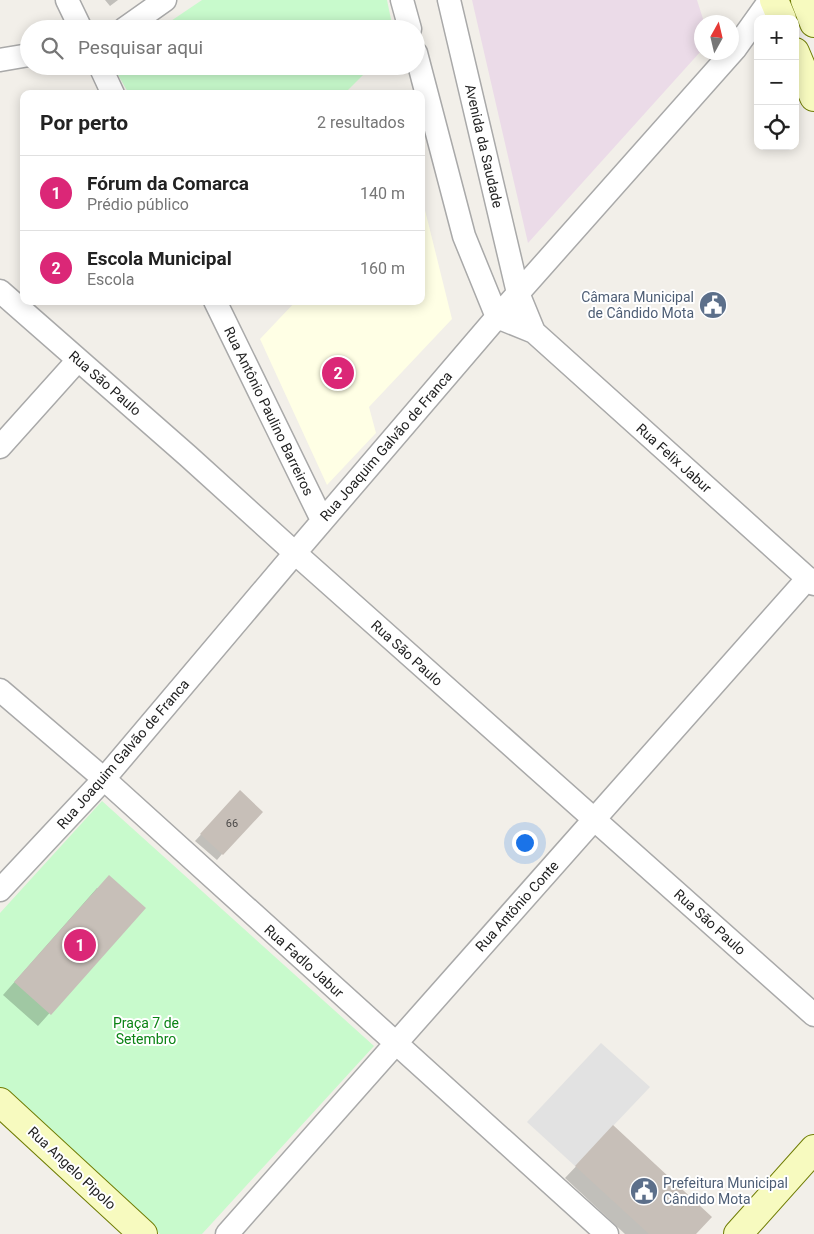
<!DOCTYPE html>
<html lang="pt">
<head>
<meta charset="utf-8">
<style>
	body { margin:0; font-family:Roboto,sans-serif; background:#f6f6f6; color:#222 }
	.controls { position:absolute; right:15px; top:15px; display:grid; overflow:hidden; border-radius:10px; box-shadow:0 2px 12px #0003 }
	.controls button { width:45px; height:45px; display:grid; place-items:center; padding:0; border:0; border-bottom:1px solid #e0e0e0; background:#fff; color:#222; font:25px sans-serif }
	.compass { position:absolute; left:694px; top:15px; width:45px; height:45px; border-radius:50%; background:#fff; box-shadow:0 2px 12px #0003; rotate:8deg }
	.you { position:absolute; left:524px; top:842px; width:18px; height:18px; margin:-12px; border:4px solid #fff; border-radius:50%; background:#1a73e8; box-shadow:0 0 0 8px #1a73e833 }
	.badge { display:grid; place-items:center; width:32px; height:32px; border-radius:50%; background:#db2777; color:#fff; font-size:16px; font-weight:700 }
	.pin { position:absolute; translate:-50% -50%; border:2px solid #fff; box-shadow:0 1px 5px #0006 }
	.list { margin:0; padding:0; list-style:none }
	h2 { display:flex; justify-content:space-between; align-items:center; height:65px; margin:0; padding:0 20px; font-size:21px }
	h2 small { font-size:16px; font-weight:400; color:#767676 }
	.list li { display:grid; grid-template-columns:32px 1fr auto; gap:15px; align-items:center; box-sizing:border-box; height:75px; padding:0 20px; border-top:1px solid #e0e0e0 }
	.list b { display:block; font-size:19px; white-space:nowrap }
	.list p { margin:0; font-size:16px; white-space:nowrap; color:#767676 }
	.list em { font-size:16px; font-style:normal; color:#767676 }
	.icon { flex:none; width:28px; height:28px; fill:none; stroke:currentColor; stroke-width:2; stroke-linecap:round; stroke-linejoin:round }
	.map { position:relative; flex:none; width:814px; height:1234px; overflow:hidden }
	.search { position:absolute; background:#fff; box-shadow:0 2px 12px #0003; left:20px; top:20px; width:405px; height:55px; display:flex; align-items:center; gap:12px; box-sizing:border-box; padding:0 18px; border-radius:28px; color:#767676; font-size:19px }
	.panel { position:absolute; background:#fff; box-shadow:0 2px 12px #0003; left:20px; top:90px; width:405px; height:215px; border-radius:10px }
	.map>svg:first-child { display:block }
	.industrial { fill:#ebdbe8 }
	.education { fill:#ffffe5 }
	.park { fill:#c8facc }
	.parking { fill:#e2e2e2 }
	.shadow { fill:#0003 }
	.building { fill:#c7bfb8 }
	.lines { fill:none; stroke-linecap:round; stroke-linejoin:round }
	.street-casing { stroke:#a9a9a9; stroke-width:25 }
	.secondary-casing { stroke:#707d05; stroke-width:30 }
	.street { stroke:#fff; stroke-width:22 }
	.secondary { stroke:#f7fabf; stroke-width:28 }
	.labels { text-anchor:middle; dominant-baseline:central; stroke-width:4; stroke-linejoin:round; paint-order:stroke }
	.number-label { font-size:11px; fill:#4b4948 }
	.street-label { font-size:14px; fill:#222; stroke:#fff }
	.service-label { font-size:14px; fill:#4e5e75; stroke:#fff; text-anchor:end }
	.park-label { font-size:14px; fill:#0c8416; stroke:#fff }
</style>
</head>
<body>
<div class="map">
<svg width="814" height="1234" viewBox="0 0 814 1234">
	<rect width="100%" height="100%" fill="#f2efe9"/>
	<!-- industrial -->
	<path class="industrial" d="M472,0h225l7,22h-2l-1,29 -173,192z"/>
	<!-- education -->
	<path class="education" d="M421,194l31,125 -83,88 7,26 -49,52 -67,-146 36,-38h125z"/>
	<!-- park -->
	<path class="park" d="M202,0h185l6,29h-234z
		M113,66h259l-28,28h-215z
		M102,801l272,245 -172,188h-42l-160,-145v-176z"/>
	<!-- parking -->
	<path class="parking" d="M601,1043l49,44 -75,79 -48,-44z"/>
	<!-- shadow -->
	<path class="shadow" d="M105,0h13l-8,6z
		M235,798l-13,56 -5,6 -22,-19z
		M97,888l47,20 -106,118 -35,-31z
		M602,1139l92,95h-69l-60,-56z"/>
	<!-- building -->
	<path class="building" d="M240,790l23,22 -40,43 -23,-21z
		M109,875l37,33 -95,107 -37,-33z
		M613,1125l99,92 -16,17h-47l-74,-68z"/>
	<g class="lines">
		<defs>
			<path id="street" d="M67,0l14,29
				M402,0l8,29
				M449,0l69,293 16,39
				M124,29l41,-29
				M416,53l48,183 33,81
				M0,60l29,-5
				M100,66l13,28
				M0,291l188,165 107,97 519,462
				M215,301l107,219
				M497,317l37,15 280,252
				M0,447l78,-87
				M0,690l104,89 503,455
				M0,890l104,-111 191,-226 202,-236 238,-268 35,-49
				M227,1234l581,-656"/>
			<path id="secondary" d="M774,0l8,19
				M805,0l9,23
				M795,52l19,45
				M0,1102l143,132
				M738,1234l76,-85"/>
		</defs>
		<!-- street casing -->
		<use href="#street" class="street-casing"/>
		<!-- secondary casing -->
		<use href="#secondary" class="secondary-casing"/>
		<!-- street -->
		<use href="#street" class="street"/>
		<!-- secondary -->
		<use href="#secondary" class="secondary"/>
	</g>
	<!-- icons -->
	<defs>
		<symbol id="civic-disc" viewBox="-11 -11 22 22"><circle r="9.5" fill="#5c6f8a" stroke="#fff"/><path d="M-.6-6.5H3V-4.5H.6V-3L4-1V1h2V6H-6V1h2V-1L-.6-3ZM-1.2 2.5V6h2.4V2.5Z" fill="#fff"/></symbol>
	</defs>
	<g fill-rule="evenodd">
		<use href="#civic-disc" x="697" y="289" width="32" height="32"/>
		<use href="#civic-disc" x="628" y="1175" width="32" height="32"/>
	</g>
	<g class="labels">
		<!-- number labels -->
		<g class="number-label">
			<text x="232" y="823">66</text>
		</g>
		<!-- street labels -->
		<g class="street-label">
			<text transform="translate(484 146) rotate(77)">Avenida da Saudade</text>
			<text transform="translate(105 383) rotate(41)">Rua São Paulo</text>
			<text transform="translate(269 411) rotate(64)">Rua Antônio Paulino Barreiros</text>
			<text transform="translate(386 446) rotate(-49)">Rua Joaquim Galvão de Franca</text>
			<text transform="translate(674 458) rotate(42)">Rua Felix Jabur</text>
			<text transform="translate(407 653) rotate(42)">Rua São Paulo</text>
			<text transform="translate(123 754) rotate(-49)">Rua Joaquim Galvão de Franca</text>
			<text transform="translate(517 906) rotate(-48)">Rua Antônio Conte</text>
			<text transform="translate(710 922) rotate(42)">Rua São Paulo</text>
			<text transform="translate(304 961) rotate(42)">Rua Fadlo Jabur</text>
			<text transform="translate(72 1168) rotate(43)">Rua Angelo Pipolo</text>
		</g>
		<!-- service labels -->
		<g class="service-label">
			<text x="694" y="297">Câmara Municipal<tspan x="694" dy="16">de Cândido Mota</tspan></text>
			<text x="663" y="1183" text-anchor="start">Prefeitura Municipal<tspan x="663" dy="16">Cândido Mota</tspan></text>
		</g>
		<!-- park labels -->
		<g class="park-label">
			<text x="146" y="1023">Praça 7 de<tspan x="146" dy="16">Setembro</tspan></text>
		</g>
	</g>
</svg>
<div class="controls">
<button>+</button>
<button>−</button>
<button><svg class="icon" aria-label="locate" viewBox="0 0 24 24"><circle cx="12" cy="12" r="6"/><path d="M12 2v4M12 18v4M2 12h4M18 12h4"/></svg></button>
</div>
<svg class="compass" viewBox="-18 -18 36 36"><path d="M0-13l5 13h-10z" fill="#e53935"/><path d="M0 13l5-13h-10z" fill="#767676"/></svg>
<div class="you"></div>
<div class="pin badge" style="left:80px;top:945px">1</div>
<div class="pin badge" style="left:338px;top:373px">2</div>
<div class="search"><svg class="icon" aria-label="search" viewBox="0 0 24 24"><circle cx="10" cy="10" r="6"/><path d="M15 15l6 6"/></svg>Pesquisar aqui</div>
<section class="panel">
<h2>Por perto<small>2 resultados</small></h2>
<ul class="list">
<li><span class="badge">1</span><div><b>Fórum da Comarca</b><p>Prédio público</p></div><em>140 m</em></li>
<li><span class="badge">2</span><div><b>Escola Municipal</b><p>Escola</p></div><em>160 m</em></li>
</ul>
</section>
</div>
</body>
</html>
